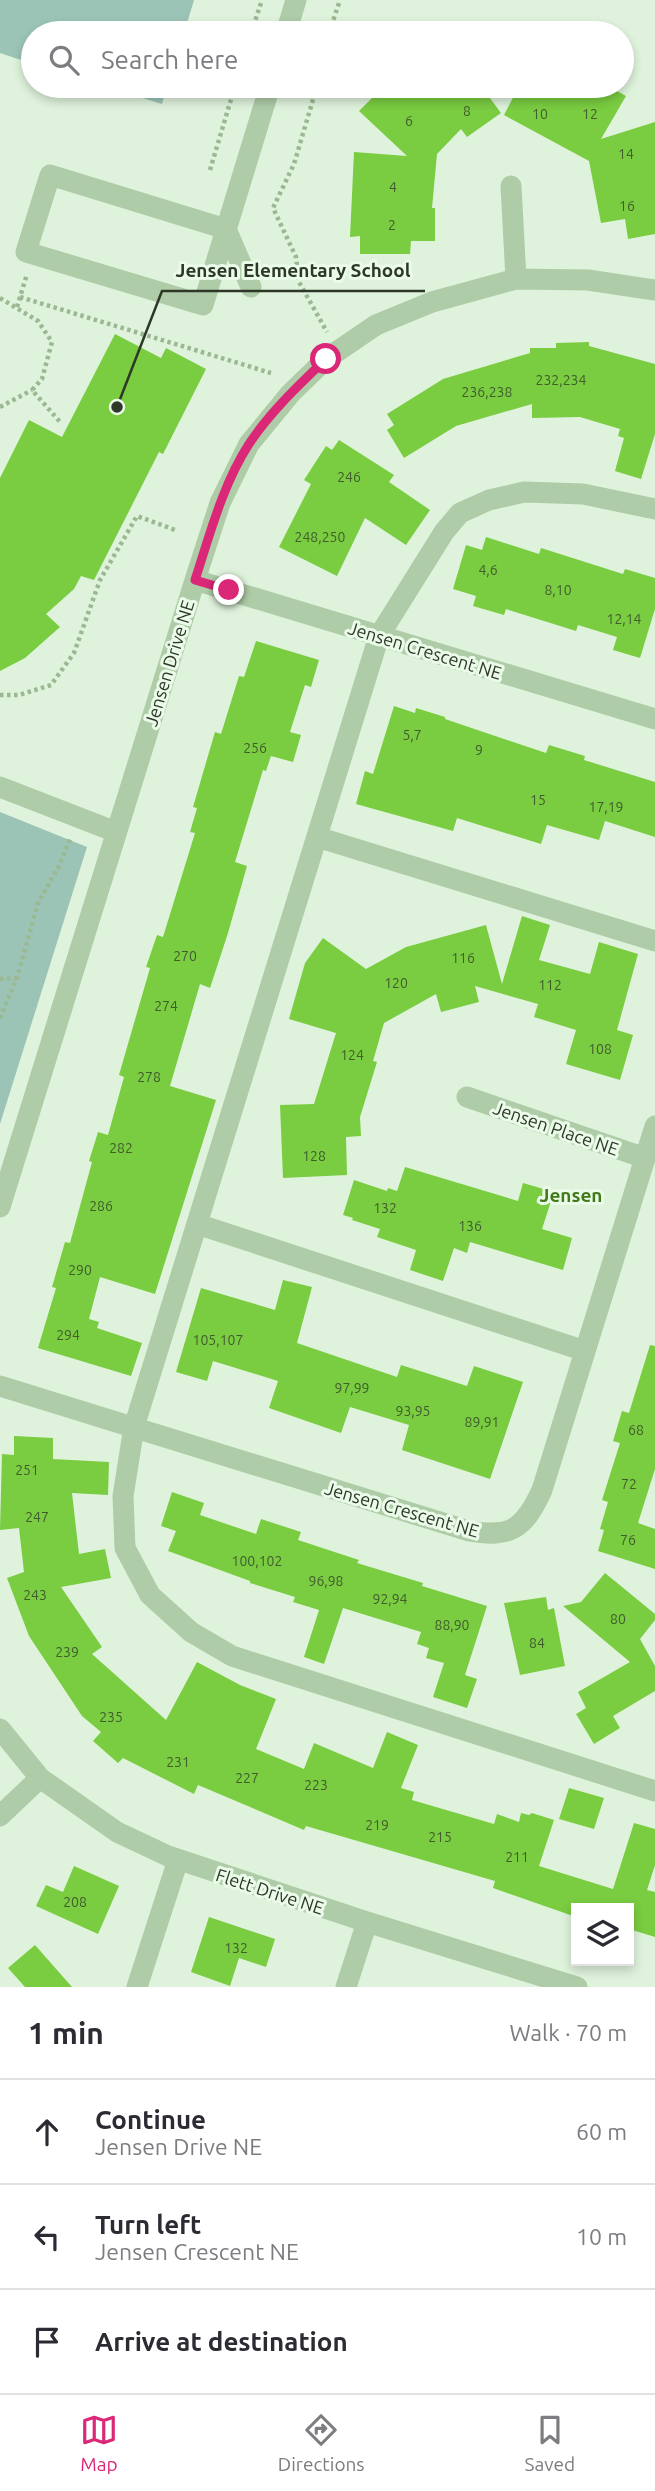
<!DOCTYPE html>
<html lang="en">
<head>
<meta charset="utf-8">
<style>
	body { margin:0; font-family:Ubuntu,sans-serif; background:#f2f2f3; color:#2b2b33 }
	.controls { position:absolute; right:21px; bottom:21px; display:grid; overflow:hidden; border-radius:0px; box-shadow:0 4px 10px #0003 }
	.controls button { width:63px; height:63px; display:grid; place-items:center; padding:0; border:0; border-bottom:2px solid #e1e1e2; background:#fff; color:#2b2b33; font:35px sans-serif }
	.stop { position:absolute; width:21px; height:21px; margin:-16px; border:5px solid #db2777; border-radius:50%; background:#fff }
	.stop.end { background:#db2777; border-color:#fff; box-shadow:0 2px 7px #0008 }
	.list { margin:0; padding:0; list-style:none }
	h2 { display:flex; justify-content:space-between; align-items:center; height:91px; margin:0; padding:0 28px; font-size:30px }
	h2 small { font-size:23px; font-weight:400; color:#7c7c81 }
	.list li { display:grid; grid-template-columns:46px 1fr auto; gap:21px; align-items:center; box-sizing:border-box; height:105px; padding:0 28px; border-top:2px solid #e1e1e2 }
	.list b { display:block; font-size:26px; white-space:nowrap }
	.list p { margin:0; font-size:23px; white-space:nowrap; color:#7c7c81 }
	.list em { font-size:23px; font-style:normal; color:#7c7c81 }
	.icon { flex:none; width:38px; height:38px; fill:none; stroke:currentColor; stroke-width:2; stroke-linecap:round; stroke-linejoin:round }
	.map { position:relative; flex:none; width:655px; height:1987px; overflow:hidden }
	.search { position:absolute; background:#fff; box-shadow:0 4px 10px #0003; left:21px; right:21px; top:21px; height:77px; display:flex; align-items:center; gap:18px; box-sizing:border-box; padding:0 24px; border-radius:38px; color:#7c7c81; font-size:26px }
	.sheet { height:406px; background:#fff }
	nav { display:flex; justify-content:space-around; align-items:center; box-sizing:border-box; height:98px; border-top:2px solid #e1e1e2; background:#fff; font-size:19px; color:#7c7c81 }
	nav a { display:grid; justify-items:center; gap:4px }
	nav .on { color:#db2777 }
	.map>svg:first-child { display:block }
	.green { fill:#9bc4b7 }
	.building { fill:#7acc41 }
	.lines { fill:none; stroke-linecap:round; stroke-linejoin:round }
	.path { stroke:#9ab891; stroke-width:4.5; stroke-dasharray:3.5 3.5; stroke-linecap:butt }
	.minor { stroke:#aecca7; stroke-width:21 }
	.route { stroke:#db2777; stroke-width:9 }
	.labels { text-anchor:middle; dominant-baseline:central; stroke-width:6; stroke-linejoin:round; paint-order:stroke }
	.number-label { font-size:14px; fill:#415d2e }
	.street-label { font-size:18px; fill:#2e3828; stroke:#ebfbe9 }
	.neighbourhood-label { font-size:19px; font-weight:bold; fill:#427a1a; stroke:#ebfbe9 }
	.leader { fill:none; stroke:#2e3828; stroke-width:2.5 }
	.callout-dot { fill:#2e3828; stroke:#ebfbe9; stroke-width:2.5 }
	.callout-label { font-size:19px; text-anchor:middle; font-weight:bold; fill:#2e3828; stroke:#ebfbe9; stroke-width:6; stroke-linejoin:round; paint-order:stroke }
</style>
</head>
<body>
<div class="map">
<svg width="655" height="1987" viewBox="0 0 655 1987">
	<rect width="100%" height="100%" fill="#dff3dc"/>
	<!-- green -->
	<path class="green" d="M0,0h194l-10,33h-151v31l-33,-11z
		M104,86h63l-5,18z
		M0,812l87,35 -87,277z"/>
	<!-- building -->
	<path class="building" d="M401,86h80l20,27 -34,24 -6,-8 -24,25 -5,54h3v33h-24l-1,13h-50v-18l-10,1 4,-85 53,4 -48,-45 21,-21 9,8z
		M519,86h89l18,10 -25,43 54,-17v112l-27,5 -3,-20 -24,4 -12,-62 -85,-46z
		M115,334l46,24 5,-10 40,21 -43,85 -4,-2 -65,128 -13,-4 -7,13 -28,25 14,13 -35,31 -25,13v-193l29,-58 33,17z
		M589,342v4l66,18v70l-14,45 -26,-8 9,-33 -6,-2 2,-7 -40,-12 -48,1v-14l-76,22 -52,32 -17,-28 7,-5 -7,-11 56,-35 87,-26v-5h26v-5z
		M339,440l55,35 -5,7 41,28 -24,35 -41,-27 -28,58 -58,-29 32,-63 -7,-4 22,-34 6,4z
		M486,537l53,17 2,-6 82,26 2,-5 30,9v31l-15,49 -27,-8 4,-13 -39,-12 -2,6 -70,-22 -2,6 -31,-9 3,-10 -23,-7 13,-44 16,5z
		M256,641l63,19 -8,27 -6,-2 -15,47 11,3 -8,27 -22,-6 -5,15 -3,-1 -28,92 12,4 -19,67 -18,55 -10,-4 -30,102 46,14 -61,194 -55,-17 -11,42 10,3 -2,6 45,15 -11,33 -93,-28 18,-60 -4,-1 13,-45 5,1 22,-81 -3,-1 9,-29 10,3 16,-58 -5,-2 31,-107 -4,-1 11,-32 6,2 32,-104 -5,-1 7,-24 -4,-1 22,-75 6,2 18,-58 5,1z
		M394,706l21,7 1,-5 29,9v2l101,34 3,-8 36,11 -1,4 71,22v55l-50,-16 -6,19 -52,-15 -6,19 -84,-26 -4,13 -97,-27 9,-33 8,3z
		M522,916l28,9 -11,35 51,14 9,-32 39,12 -21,76 16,5 -13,45 -54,-16 10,-34 -42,-13 4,-13 -63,-18 4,16 -38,10 -5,-18 -52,29 -11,38 4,1 -17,55 1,19 -15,1 1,38 -64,3 -3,-73 34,-1 22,-71 -47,-14 16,-56 18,-25 43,31 40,-22 80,-22 16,59z
		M405,1167l113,34 5,-18 31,9 -12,37 30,9 -9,32 -93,-28 -3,11 -13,-5 -11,33 -33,-11 6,-20 -39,-13 3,-8 -28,-9 1,-2 -10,-3 11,-35 33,11 1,-3 9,3z
		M283,1280l29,7 -15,56 100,34 4,-12 66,21 7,-20 49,16 -33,97 -88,-29 7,-25 -59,-18 -9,26 -72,-25 9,-27 -65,-20 -6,20 -31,-9 25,-84 74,22z
		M650,1345l5,1v123l-17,54 17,6v40l-57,-18 6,-21 -4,-1 8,-27 -6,-2 18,-57 -7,-2 9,-30 7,2z
		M14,1436l39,2v21l56,3 -1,33 -36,-2 7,61 26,-5 6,29 -50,9 41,60 -10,7 74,66 31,-58 43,23 36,14 -20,50 48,20 10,-26 59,25 14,-36 31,13 -17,43 13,4 -2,8 82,24 3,-10 22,8 2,-9 8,2 3,-2 22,7 -15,46 74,23 21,-66 21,6v36l-8,25 8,2v45l-26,-8v-21h-53v9l-83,-29 2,-7 -189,-55 -2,4 -106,-45 -4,9 -71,-36 -5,5 -25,-22 8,-9 -19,-16 -53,-80 -22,-58 17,-6 -5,-44 -19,2 2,-76 12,1z
		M172,1492l32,11 -4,12 56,19 5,-15 40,13 -3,8 61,20 -2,3 66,20 -1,3 65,20 -22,69 12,4 -10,29 -34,-11 11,-34 -18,-5 3,-10 -12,-4 4,-12 -78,-24 -19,56 -20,-7 15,-47 -26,-8 2,-5 -45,-14v-2l-82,-30 8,-20 -15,-5z
		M605,1573l50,41v6l-15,19 15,27v25l-42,25 7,12 -26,16 -18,-30 10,-6 -8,-16 52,-30 -67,-56 18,-4z
		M546,1597l2,13 6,-2 11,58 -45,9 -16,-72z
		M569,1788l35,10 -10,31 -35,-10z
		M74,1866l45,20 -21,48 -62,-28 10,-21 17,7z
		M209,1917l66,22 -9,28 -27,-9 -9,28 -39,-14z
		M35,1945l37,42h-47l-17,-19z"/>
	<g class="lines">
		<!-- path -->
		<path class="path" d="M251,33l11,-33
			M329,33l11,-33
			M317,86l-23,78 -21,44 23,49 3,25 28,50
			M210,170l25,-84
			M20,297l251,76
			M0,298l38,23 14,21 -10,37 -10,11 29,33
			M17,307l10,-33
			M0,407l32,-17
			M0,695h19l32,-10 23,-32 26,-73 37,-64 41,15
			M0,979l17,-1
			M0,1018l17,-40 21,-75 21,-37 11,-27"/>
		<!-- minor -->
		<path class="minor" d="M286,33l10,-33
			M511,186l5,93
			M251,287l-25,-58 -176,-54 -24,77 177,53 67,-219
			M655,509l-72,-15 -59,-2 -35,8 -29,13 -16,19 -65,104 -245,791 -11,69 2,52 25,47 41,37 41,24 423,135
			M195,580l460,139
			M0,787l116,45
			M317,837l338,104
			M467,1097l178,61
			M0,1207l195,-627 25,-77 29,-59 41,-50 36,-35 50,-34 56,-23 84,-23 72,1 67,10
			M197,1224l388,127
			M0,1386l469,145c42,7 55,-2 73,-41l113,-364
			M0,1729l40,49 77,54 51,24 199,66 210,65
			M0,1816l40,-38
			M137,1987l41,-127
			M346,1987l21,-65"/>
	</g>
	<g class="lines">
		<!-- route -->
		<path class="route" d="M229,590l-34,-10c15,-46 28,-96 54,-136 21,-32 50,-59 77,-85"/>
	</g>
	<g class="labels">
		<!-- number labels -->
		<g class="number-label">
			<text x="467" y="111">8</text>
			<text x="540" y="114">10</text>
			<text x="590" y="114">12</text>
			<text x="409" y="121">6</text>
			<text x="626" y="154">14</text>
			<text x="393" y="187">4</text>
			<text x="627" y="206">16</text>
			<text x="392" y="225">2</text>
			<text x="561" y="380">232,234</text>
			<text x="487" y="392">236,238</text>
			<text x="349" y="477">246</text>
			<text x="320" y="537">248,250</text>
			<text x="488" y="570">4,6</text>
			<text x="558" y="590">8,10</text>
			<text x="624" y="619">12,14</text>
			<text x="412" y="735">5,7</text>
			<text x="255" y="748">256</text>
			<text x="479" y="750">9</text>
			<text x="538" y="800">15</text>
			<text x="606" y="807">17,19</text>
			<text x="185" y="956">270</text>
			<text x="463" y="958">116</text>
			<text x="396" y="983">120</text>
			<text x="550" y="985">112</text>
			<text x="166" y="1006">274</text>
			<text x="600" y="1049">108</text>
			<text x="352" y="1055">124</text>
			<text x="149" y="1077">278</text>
			<text x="121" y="1148">282</text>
			<text x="314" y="1156">128</text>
			<text x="101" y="1206">286</text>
			<text x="385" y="1208">132</text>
			<text x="470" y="1226">136</text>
			<text x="80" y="1270">290</text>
			<text x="68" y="1335">294</text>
			<text x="218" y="1340">105,107</text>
			<text x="352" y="1388">97,99</text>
			<text x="413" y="1411">93,95</text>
			<text x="482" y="1422">89,91</text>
			<text x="636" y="1430">68</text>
			<text x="27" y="1470">251</text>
			<text x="629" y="1484">72</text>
			<text x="37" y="1517">247</text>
			<text x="628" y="1540">76</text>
			<text x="257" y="1561">100,102</text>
			<text x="326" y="1581">96,98</text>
			<text x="35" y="1595">243</text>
			<text x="390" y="1599">92,94</text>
			<text x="618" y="1619">80</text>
			<text x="452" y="1625">88,90</text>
			<text x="537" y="1643">84</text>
			<text x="67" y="1652">239</text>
			<text x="111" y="1717">235</text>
			<text x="178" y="1762">231</text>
			<text x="247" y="1778">227</text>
			<text x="316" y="1785">223</text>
			<text x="377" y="1825">219</text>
			<text x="440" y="1837">215</text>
			<text x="517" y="1857">211</text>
			<text x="75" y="1902">208</text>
			<text x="236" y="1948">132</text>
		</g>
		<!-- street labels -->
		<g class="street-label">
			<text transform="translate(425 650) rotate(17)">Jensen Crescent NE</text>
			<text transform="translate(169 663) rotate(-73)">Jensen Drive NE</text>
			<text transform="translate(556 1128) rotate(19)">Jensen Place NE</text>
			<text transform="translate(402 1509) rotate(16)">Jensen Crescent NE</text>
			<text transform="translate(270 1891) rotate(18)">Flett Drive NE</text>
		</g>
		<!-- neighbourhood labels -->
		<g class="neighbourhood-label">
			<text x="571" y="1195">Jensen</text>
		</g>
	</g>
	<!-- callouts -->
	<path class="leader" d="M117 407L162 291H425"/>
	<circle class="callout-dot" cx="117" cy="407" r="7"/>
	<g class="callout-label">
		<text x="293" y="277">Jensen Elementary School</text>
	</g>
</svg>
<div class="controls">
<button><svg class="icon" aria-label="layers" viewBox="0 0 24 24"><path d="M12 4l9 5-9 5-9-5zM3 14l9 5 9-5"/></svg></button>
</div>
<div class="stop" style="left:326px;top:359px"></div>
<div class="stop end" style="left:229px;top:590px"></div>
<div class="search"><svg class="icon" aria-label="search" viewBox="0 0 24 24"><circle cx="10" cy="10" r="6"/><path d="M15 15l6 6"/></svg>Search here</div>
</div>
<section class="sheet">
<h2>1 min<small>Walk · 70 m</small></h2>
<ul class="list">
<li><svg class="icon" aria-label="ahead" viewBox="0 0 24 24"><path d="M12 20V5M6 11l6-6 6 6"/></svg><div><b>Continue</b><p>Jensen Drive NE</p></div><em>60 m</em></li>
<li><svg class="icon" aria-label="left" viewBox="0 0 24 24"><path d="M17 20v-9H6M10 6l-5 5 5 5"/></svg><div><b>Turn left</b><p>Jensen Crescent NE</p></div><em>10 m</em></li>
<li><svg class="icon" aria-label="arrive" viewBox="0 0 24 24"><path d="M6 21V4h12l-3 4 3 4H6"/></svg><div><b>Arrive at destination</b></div></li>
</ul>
</section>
<nav>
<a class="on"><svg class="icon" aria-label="map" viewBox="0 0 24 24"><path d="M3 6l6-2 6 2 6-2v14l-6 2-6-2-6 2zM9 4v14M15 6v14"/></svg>Map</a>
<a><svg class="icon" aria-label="directions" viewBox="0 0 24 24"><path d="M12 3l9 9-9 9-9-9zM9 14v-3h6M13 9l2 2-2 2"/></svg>Directions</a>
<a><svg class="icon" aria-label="saved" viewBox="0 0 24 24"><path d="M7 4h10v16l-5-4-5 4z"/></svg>Saved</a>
</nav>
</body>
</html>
